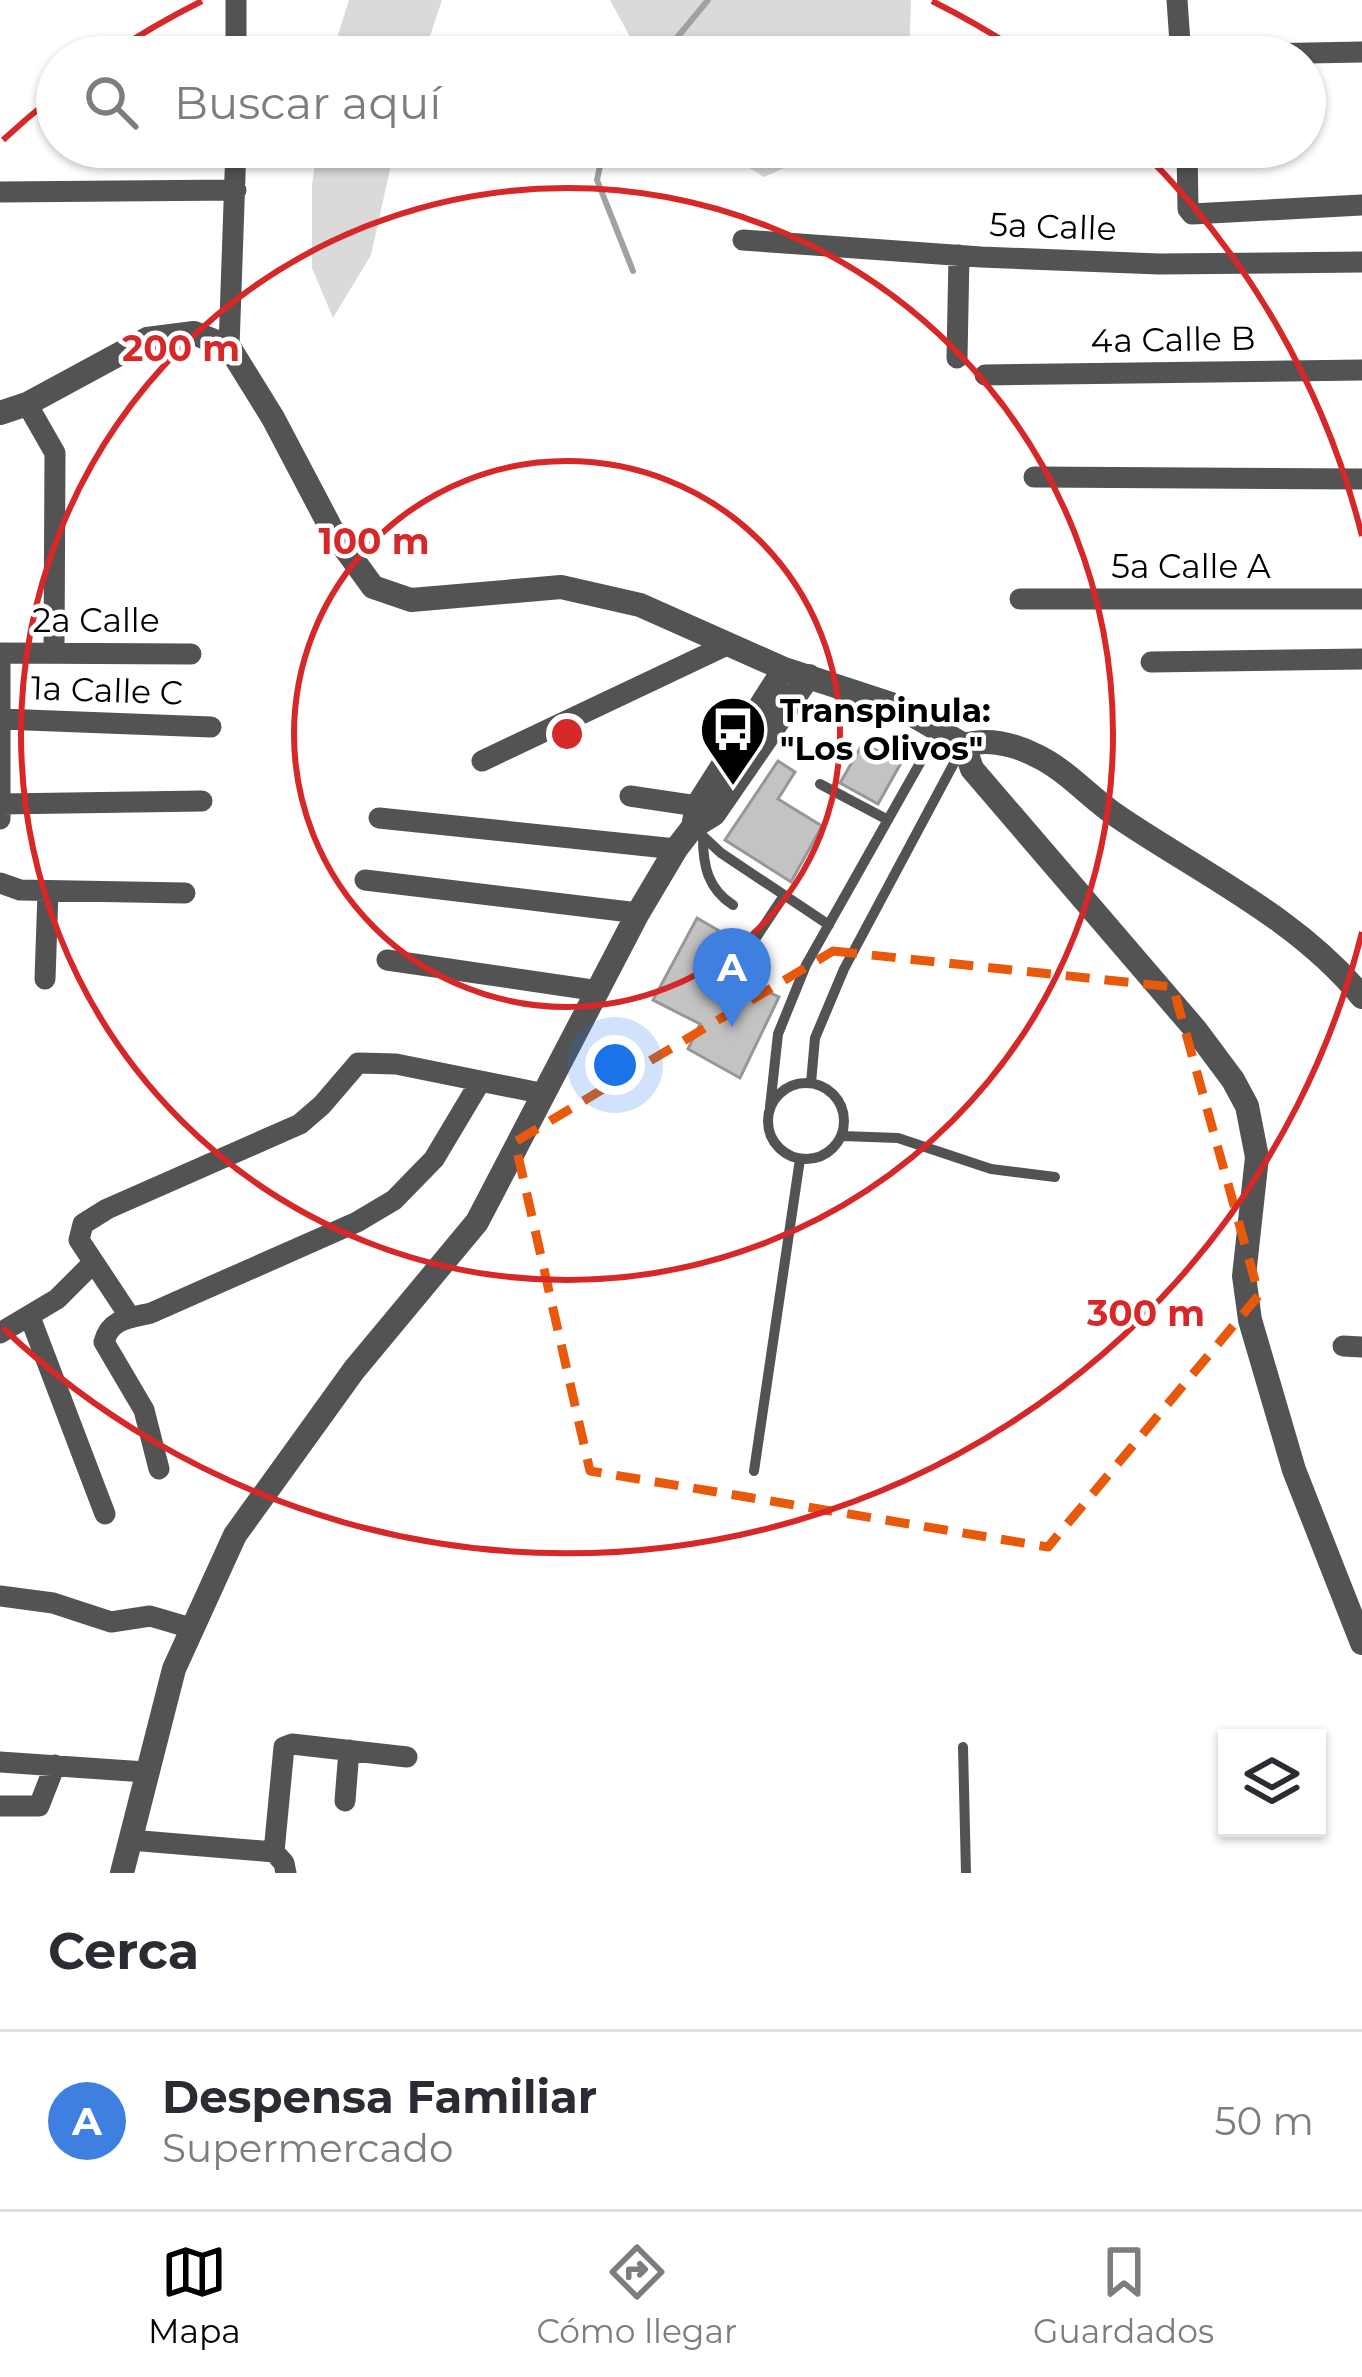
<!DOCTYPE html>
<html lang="es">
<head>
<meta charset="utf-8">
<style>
	body { margin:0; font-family:Montserrat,sans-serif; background:#f7f7f7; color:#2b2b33 }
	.controls { position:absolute; right:36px; bottom:36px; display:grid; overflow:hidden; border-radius:0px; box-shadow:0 3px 9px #0004 }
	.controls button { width:108px; height:108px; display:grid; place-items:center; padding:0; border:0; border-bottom:3px solid #e1e1e2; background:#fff; color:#2b2b33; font:60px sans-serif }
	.you { position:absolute; left:615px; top:1065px; width:42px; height:42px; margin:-30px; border:9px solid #fff; border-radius:50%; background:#1a73e8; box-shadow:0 0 0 18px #1a73e833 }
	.badge { display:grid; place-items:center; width:78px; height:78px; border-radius:50%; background:#000; color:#fff; font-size:39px; font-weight:700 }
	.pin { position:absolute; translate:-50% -99px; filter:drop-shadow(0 3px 6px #0008) }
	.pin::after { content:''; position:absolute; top:63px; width:42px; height:36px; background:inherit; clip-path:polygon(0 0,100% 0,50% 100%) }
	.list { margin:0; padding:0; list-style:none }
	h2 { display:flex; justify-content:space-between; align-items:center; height:156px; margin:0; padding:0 48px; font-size:51px }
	h2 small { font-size:39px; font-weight:400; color:#7c7c81 }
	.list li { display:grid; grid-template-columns:78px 1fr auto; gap:36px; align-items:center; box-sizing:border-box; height:180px; padding:0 48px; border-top:3px solid #e1e1e2 }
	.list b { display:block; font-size:45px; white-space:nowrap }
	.list p { margin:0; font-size:39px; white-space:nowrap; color:#7c7c81 }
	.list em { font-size:39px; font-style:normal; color:#7c7c81 }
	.icon { flex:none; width:66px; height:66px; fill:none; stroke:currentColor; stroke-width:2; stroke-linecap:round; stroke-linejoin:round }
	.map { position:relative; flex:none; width:1362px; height:1873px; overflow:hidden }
	.search { position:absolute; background:#fff; box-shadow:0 3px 9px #0004; left:36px; right:36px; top:36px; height:132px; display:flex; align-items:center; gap:30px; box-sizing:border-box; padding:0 42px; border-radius:66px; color:#7c7c81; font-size:45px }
	.sheet { height:336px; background:#fff }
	nav { display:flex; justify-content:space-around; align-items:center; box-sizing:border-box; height:168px; border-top:3px solid #e1e1e2; background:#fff; font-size:33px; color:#7c7c81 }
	nav a { display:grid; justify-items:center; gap:6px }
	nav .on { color:#000 }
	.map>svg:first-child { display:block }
	.green { fill:#dadada }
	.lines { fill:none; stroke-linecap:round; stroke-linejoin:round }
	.stream { stroke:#a1a1a1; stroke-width:6 }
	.building { fill:#c3c3c3; stroke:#979797; stroke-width:3 }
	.service { stroke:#535353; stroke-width:10 }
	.minor { stroke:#535353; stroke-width:21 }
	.tertiary { stroke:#535353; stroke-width:24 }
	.marked { fill:none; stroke:#e8590c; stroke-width:9; stroke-dasharray:24 15; stroke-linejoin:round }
	.ring { fill:none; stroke:#d62828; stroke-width:6 }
	.labels { text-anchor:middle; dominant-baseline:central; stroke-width:9; stroke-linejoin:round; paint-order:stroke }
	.street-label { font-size:33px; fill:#000; stroke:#fff }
	.poi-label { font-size:33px; font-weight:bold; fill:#000; stroke:#fff; text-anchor:start }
	.centre { fill:#d62828; stroke:#fff; stroke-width:6 }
	.ring-label { font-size:36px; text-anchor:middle; font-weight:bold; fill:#d62828; stroke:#fff; stroke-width:9; stroke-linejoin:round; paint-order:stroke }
</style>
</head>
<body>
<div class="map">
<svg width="1362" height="1873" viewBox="0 0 1362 1873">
	<rect width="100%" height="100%" fill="#fff"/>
	<!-- green -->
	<path class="green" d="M349,0h93l-19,57h-92z
		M610,0h301l-2,57h-268z
		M317,147h78l-24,108 -38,63 -21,-50v-83z
		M714,147h117l-67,30z"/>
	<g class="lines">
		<!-- stream -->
		<path class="stream" d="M661,57l47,-57
			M604,147l-7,33 36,91"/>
	</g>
	<!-- building -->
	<path class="building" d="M863,743l38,20 -23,41 -38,-21z
		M778,761l17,11 -17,27 44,27 -31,56 -66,-42z
		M697,918l33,19 -16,29 9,4 -13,20 4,9 11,1 15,-21 39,18 -39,81 -52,-29 12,-25 -47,-24z"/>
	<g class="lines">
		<!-- service -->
		<path class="service" d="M820,784l68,36
			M693,827l28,26 108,72
			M703,838c0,28 5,51 30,67
			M720,992l63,-95
			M768 1121a38 38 0 1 1 76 0a38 38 0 1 1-76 0Z
			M811,1083l4,-45 29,-69 117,-219
			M770,1107l8,-73 28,-69 132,-234
			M842,1136l56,2 93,31 64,8
			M754,1471l46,-312
			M963,1747l3,126"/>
		<!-- minor -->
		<path class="minor" d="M1177,0l4,57
			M1257,54l105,-2
			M236,57v-57
			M1117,147l71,6
			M1187,147l1,62 4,5 170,-9
			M0,192l236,-2
			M743,240l238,17 178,7 203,-2
			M229,347l7,-200
			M957,358l2,-103
			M985,375l377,-5
			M27,404l28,49 -1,200
			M1034,477l328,2
			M1020,599h342
			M1151,662l211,-3
			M1,719l210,8
			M482,761l247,-117
			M630,796l67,10
			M1,804l201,-3
			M379,818l297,31
			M0,819v-166l191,1
			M365,880l273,33
			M0,883l20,7 165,3
			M387,960l212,31
			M45,979l3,-87
			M128,1314l-49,-74 4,-16 24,-15 193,-85 22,-19 36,-42 38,1 149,30
			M30,1317l75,197
			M0,1333l57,-34 36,-36
			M1343,1346l19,1
			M159,1469l-15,-59 -40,-68c6,-24 27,-24 47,-29l206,-91 37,-22 40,-41 46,-77
			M0,1596l53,7 58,19 39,-6 41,12
			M0,1762l145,10
			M345,1801l4,-51
			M0,1806h39l16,-41
			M130,1840l144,12 10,-105 8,-3 115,13
			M274,1852l10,11 2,10"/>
		<!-- tertiary -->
		<path class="tertiary" d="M0,413l27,-9 120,-65 47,-6 35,14 44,71 60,114 40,55 38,13 150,-13 79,18 144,64 113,37 67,39 8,24 223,260 38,51 14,26 10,51 -13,119 6,44 44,150 68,173
			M964,745c24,-7 49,-1 71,10 31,14 54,42 82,61 82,56 181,102 245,181
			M693,827l4,-21 87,-137
			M122,1873l52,-204 61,-134 119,-165 123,-148 161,-309 38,-64 17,-22 21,-13 95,-138"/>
	</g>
	<!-- marked area -->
	<path class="marked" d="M833,951l340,36 86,308 -211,252 -458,-76 -75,-329z"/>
	<!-- distance rings -->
	<g class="ring">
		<circle cx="567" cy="734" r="273"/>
		<circle cx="567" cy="734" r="546"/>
		<path d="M1362 932A819 819 0 0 1 3 1328M3 140A819 819 0 0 1 52 98M109 55A819 819 0 0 1 202 1M932 1A819 819 0 0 1 1025 55M1141 150A819 819 0 0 1 1362 536"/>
	</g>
	<!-- icons -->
	<defs>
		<symbol id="bus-pin" viewBox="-11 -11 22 30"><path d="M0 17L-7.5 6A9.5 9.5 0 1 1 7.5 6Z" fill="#000" stroke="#fff"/><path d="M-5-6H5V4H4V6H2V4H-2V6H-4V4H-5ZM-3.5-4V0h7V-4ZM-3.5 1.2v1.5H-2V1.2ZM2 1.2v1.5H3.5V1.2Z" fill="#fff"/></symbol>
	</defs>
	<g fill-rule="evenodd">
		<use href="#bus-pin" x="695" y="691" width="76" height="104"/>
	</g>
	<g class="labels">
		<!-- street labels -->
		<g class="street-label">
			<text transform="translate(1053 226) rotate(2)">5a Calle</text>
			<text transform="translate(1173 339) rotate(-1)">4a Calle B</text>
			<text x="1191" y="566">5a Calle A</text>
			<text x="96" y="620">2a Calle</text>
			<text transform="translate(107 690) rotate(2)">1a Calle C</text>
		</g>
		<!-- poi labels -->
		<g class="poi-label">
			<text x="780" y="710">Transpinula:<tspan x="780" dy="38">"Los Olivos"</tspan></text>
		</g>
	</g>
	<circle cx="567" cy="734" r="18" class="centre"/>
	<g class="ring-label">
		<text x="181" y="361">200 m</text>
		<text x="374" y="554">100 m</text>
		<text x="1146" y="1326">300 m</text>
	</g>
</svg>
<div class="controls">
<button><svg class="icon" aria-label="layers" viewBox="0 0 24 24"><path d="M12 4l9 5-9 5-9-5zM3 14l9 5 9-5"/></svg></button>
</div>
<div class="you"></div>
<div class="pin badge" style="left:732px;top:1027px;background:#3f7fe0">A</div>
<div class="search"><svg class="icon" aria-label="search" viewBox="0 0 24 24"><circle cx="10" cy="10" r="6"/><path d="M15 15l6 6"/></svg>Buscar aquí</div>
</div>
<section class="sheet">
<h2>Cerca<small></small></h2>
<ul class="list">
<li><span class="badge" style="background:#3f7fe0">A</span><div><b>Despensa Familiar</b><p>Supermercado</p></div><em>50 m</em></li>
</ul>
</section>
<nav>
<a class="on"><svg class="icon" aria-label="map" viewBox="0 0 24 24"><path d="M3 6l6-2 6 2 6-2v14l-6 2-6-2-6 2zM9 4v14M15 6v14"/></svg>Mapa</a>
<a><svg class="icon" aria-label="directions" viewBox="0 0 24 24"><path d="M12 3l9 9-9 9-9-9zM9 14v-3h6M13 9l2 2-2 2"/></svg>Cómo llegar</a>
<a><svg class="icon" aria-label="saved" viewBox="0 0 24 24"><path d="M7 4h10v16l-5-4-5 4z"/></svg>Guardados</a>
</nav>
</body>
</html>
